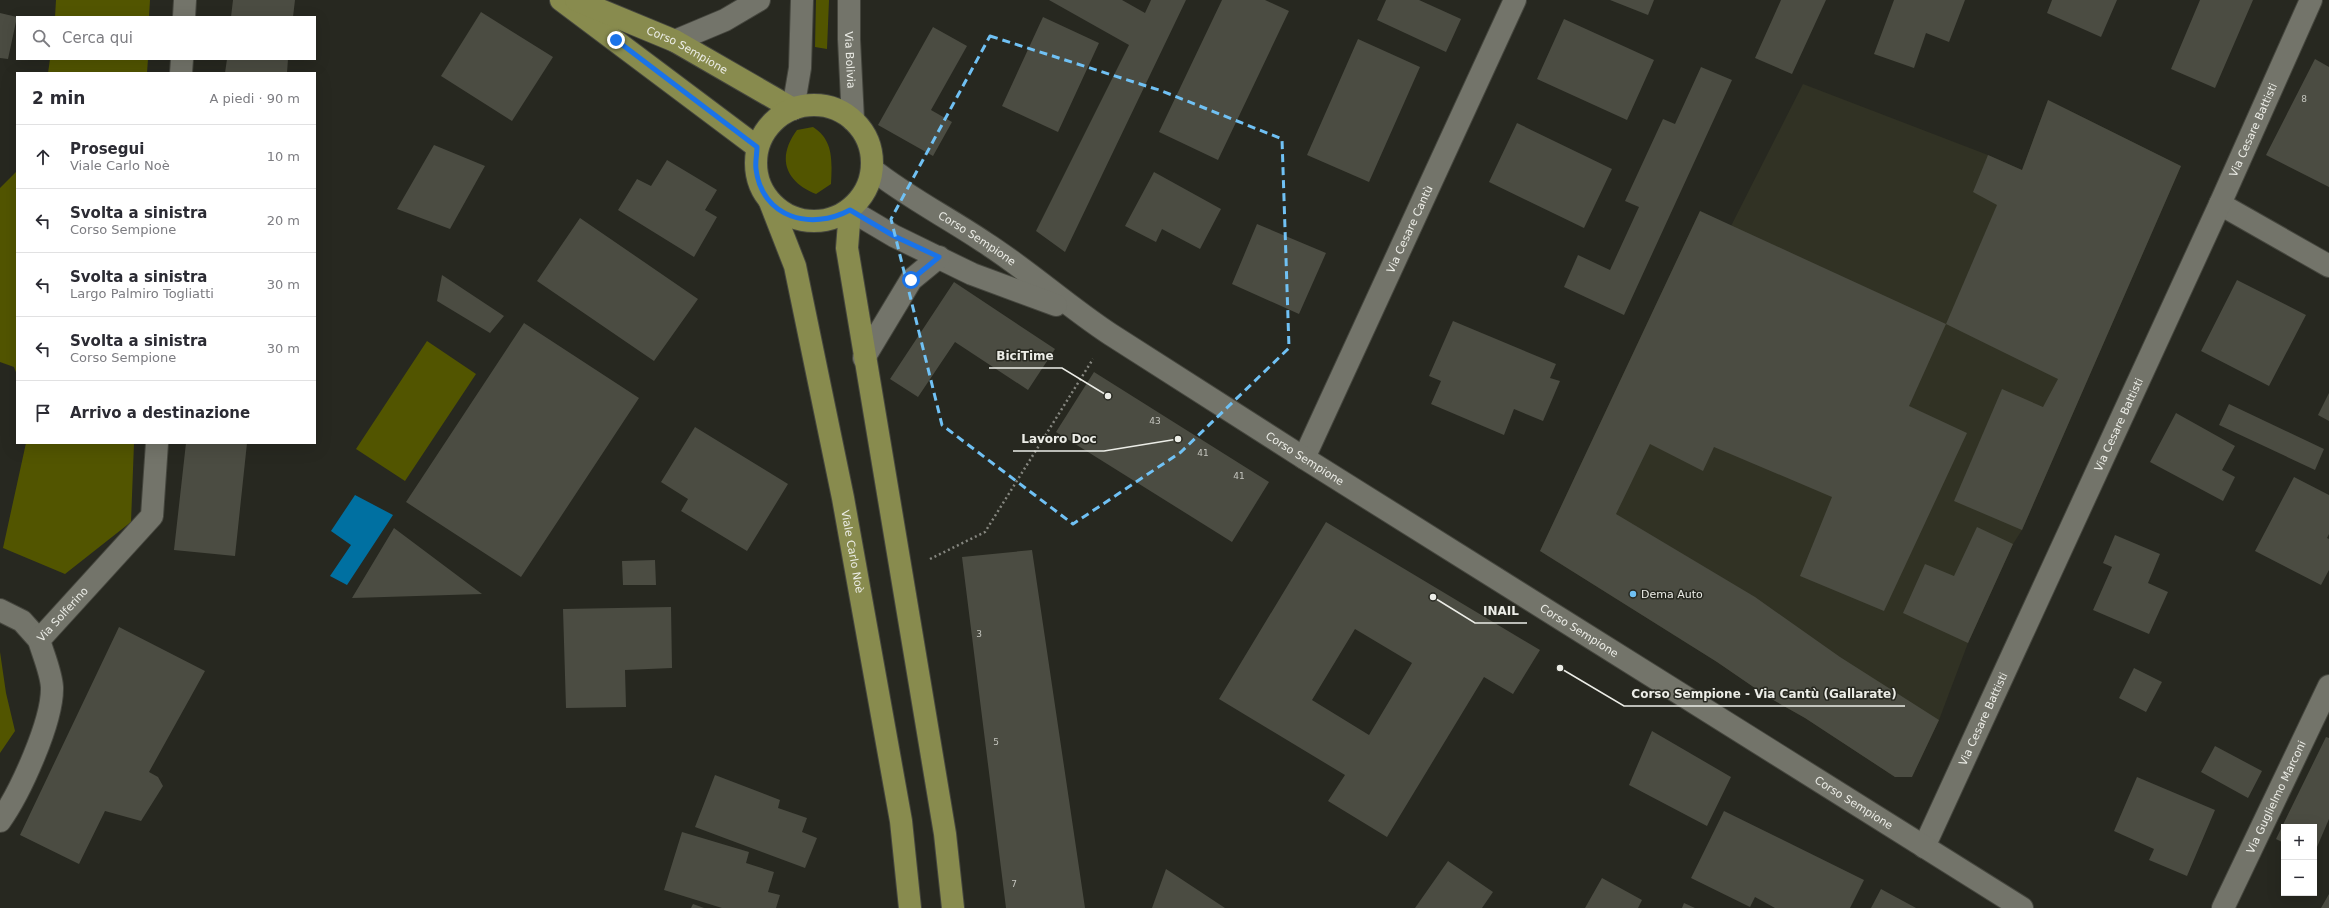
<!DOCTYPE html>
<html lang="it">
<head>
<meta charset="utf-8">
<style>
	body { margin:0; font-family:"DejaVu Sans",sans-serif; background:#f7f7f7; color:#2b2b33 }
	.controls { position:absolute; right:12px; bottom:12px; display:grid; overflow:hidden; border-radius:0px; box-shadow:0 4px 16px #0002 }
	.controls button { width:36px; height:36px; display:grid; place-items:center; padding:0; border:0; border-bottom:1px solid #e1e1e2; background:#fff; color:#2b2b33; font:20px sans-serif }
	.stop { position:absolute; width:12px; height:12px; margin:-9px; border:3px solid #1a73e8; border-radius:50%; background:#fff }
	.stop.end { background:#1a73e8; border-color:#fff; box-shadow:0 1px 4px #0008 }
	.list { margin:0; padding:0; list-style:none }
	h2 { display:flex; justify-content:space-between; align-items:center; height:52px; margin:0; padding:0 16px; font-size:17px }
	h2 small { font-size:13px; font-weight:400; color:#7c7c81 }
	.list li { display:grid; grid-template-columns:26px 1fr auto; gap:12px; align-items:center; box-sizing:border-box; height:64px; padding:0 16px; border-top:1px solid #e1e1e2 }
	.list b { display:block; font-size:15px; white-space:nowrap }
	.list p { margin:0; font-size:13px; white-space:nowrap; color:#7c7c81 }
	.list em { font-size:13px; font-style:normal; color:#7c7c81 }
	.icon { flex:none; width:22px; height:22px; fill:none; stroke:currentColor; stroke-width:2; stroke-linecap:round; stroke-linejoin:round }
	.map { position:relative; flex:none; width:2329px; height:908px; overflow:hidden }
	.search { position:absolute; background:#fff; box-shadow:0 4px 16px #0002; left:16px; top:16px; width:300px; height:44px; display:flex; align-items:center; gap:10px; box-sizing:border-box; padding:0 14px; border-radius:0px; color:#7c7c81; font-size:15px }
	.panel { position:absolute; background:#fff; box-shadow:0 4px 16px #0002; left:16px; top:72px; width:300px; height:372px; border-radius:0px }
	.map>svg:first-child { display:block }
	.built { fill:#313224 }
	.green { fill:#525500 }
	.water { fill:#0070a1 }
	.building { fill:#4b4c42; fill-rule:evenodd }
	.lines { fill:none; stroke-linecap:round; stroke-linejoin:round }
	.minor-casing { stroke:#45463e; stroke-width:24 }
	.tertiary-casing { stroke:#45463e; stroke-width:24 }
	.primary-casing { stroke:#45463e; stroke-width:24 }
	.path { stroke:#85867f; stroke-width:2.5; stroke-dasharray:2 3; stroke-linecap:butt }
	.minor { stroke:#73746a; stroke-width:22 }
	.tertiary { stroke:#73746a; stroke-width:22 }
	.primary { stroke:#888b4e; stroke-width:22 }
	.route { stroke:#1a73e8; stroke-width:5 }
	.marked { fill:none; stroke:#70c1f4; stroke-width:3; stroke-dasharray:8 5; stroke-linejoin:round }
	.poi-dot { fill:#70c1f4; stroke:#272820; stroke-width:1.5 }
	.labels { text-anchor:middle; dominant-baseline:central; stroke-width:3; stroke-linejoin:round; paint-order:stroke }
	.number-label { font-size:9px; fill:#c4c5be }
	.street-label { font-size:11px; fill:#ecede7; stroke:#272820 }
	.poi-label { font-size:11px; fill:#ecede7; stroke:#272820; text-anchor:start }
	.leader { fill:none; stroke:#ecede7; stroke-width:1.5 }
	.callout-dot { fill:#ecede7; stroke:#272820; stroke-width:1.5 }
	.callout-label { font-size:12px; text-anchor:middle; font-weight:bold; fill:#ecede7; stroke:#272820; stroke-width:3; stroke-linejoin:round; paint-order:stroke }
</style>
</head>
<body>
<div class="map">
<svg width="2329" height="908" viewBox="0 0 2329 908">
	<rect width="100%" height="100%" fill="#272820"/>
	<!-- built -->
	<path class="built" d="M1803,84l185,71 34,15 26,-70 133,66 -159,364 -9,14 -45,99 -29,77 -27,57h-17l-90,-59 -37,-21 -51,-35 -177,-111 160,-340 31,15z"/>
	<!-- green -->
	<path class="green" d="M56,0h94l-1,17h-94z
		M816,0h13l-2,49 -12,-2z
		M50,59h98l-1,14h-99z
		M813,127c21,13 19,35 18,57l-15,10c-32,-13 -39,-37 -19,-64z
		M17,171v204l-3,-8 -14,-5v-174z
		M427,341l49,33 -71,107 -49,-32z
		M26,443h108l-3,79 -66,52 -62,-26z
		M0,652l6,41 9,38 -15,22z"/>
	<!-- water -->
	<path class="water" d="M355,495l38,20 -46,70 -17,-9 21,-31 -20,-14z"/>
	<!-- building -->
	<path class="building" d="M233,0h62l-2,17h-62z
		M1049,0h73l23,13 6,-13h35l-121,252 -29,-21 93,-186z
		M1222,0h43l24,11 -71,149 -59,-28z
		M1386,0h33l42,19 -15,33 -69,-32z
		M1610,0h44l-6,15z
		M1781,0h45l-34,74 -37,-16z
		M1894,0h71l-16,42 -23,-9 -12,35 -40,-14z
		M2052,0h65l-16,37 -54,-24z
		M2200,0h53l-38,88 -44,-19z
		M481,12l72,45 -41,64 -71,-45z
		M0,13l17,4 -9,42 -8,-1z
		M1043,17l56,26 -41,89 -56,-26z
		M1564,19l90,41 -27,60 -90,-41z
		M933,27l34,19 -36,64 21,12 -19,34 -55,-31z
		M1358,39l62,28 -51,115 -62,-27z
		M227,59h61l-1,14h-62z
		M2315,59l14,8v120l-63,-32z
		M1701,67l31,13 -108,235 -60,-28 14,-32 32,15 29,-63 -14,-6 38,-82 12,5z
		M2048,100l133,66 -159,364 -68,-29 48,-112 41,18 15,-28 -112,-55 51,-119 -24,-13 15,-37 34,15z
		M1517,123l95,46 -28,59 -95,-46z
		M434,145l51,21 -35,63 -53,-20z
		M667,160l50,30 -12,20 12,7 -23,40 -76,-47 19,-31 14,7z
		M1154,172l67,37 -21,40 -38,-20 -6,13 -31,-16z
		M1700,211l246,113 -37,82 58,27 -83,178 -84,-35 32,-79 -118,-50 -11,24 -53,-27 -34,70 139,83 85,60 99,63 -27,57h-17l-90,-59 -37,-21 -51,-35 -177,-111z
		M580,218l118,81 -44,62 -117,-80z
		M1257,224l69,29 -27,61 -67,-30z
		M442,275l62,41 -14,17 -53,-32z
		M2237,280l69,35 -37,71 -68,-35z
		M954,282l101,67 -27,41 -73,-48 -37,55 -28,-18z
		M1453,321l103,43 -6,14 10,3 -17,40 -29,-12 -10,26 -73,-31 10,-23 -12,-5z
		M524,323l115,75 -118,179 -115,-75z
		M1094,372l175,110 -37,60 -176,-110z
		M2329,393v28l-11,-6z
		M2229,404l95,45 -9,21 -96,-45z
		M2176,413l59,33 -13,24 13,7 -12,24 -73,-39z
		M695,427l93,57 -41,67 -66,-40 7,-12 -27,-17z
		M186,443h61l-12,113 -61,-6z
		M2294,477l35,18v39l-2,4 2,1v31l-8,15 -66,-34z
		M1326,522l214,128 -27,44 -29,-17 -97,160 -59,-36 17,-26 -126,-76zM1355,629l57,34 -43,72 -57,-35z
		M1977,527l36,17 -45,99 -65,-30 22,-49 29,12z
		M394,528l88,66 -130,4z
		M2115,535l45,19 -12,29 20,9 -19,42 -56,-24 19,-43 -9,-4z
		M1032,550l53,358h-79l-44,-351z
		M655,560l1,25h-33l-1,-24z
		M671,607l1,61 -47,2 1,37 -60,1 -3,-99z
		M119,627l86,44 -56,101 9,5 5,9 -22,35 -36,-10 -26,53 -59,-29z
		M2134,668l28,14 -16,30 -27,-14z
		M1652,731l79,46 -24,49 -78,-41z
		M2326,737l3,1v81l-15,35v-27h-30v16l-8,-4z
		M2215,746l47,25 -14,27 -47,-26z
		M715,775l65,25 -2,8 29,10 -5,14 15,6 -12,30 -110,-41z
		M2137,777l78,33 -28,66 -38,-16 5,-11 -40,-18z
		M1724,811l140,69 -14,28h-75l-20,-11 -5,10 -59,-29z
		M682,832l67,20 -3,11 28,9 -6,20 12,3 -4,13h-54l-58,-18z
		M1448,861l45,31 -11,16h-67z
		M1166,869l59,39h-73z
		M1602,878l40,22 -4,8h-53z
		M1881,889l35,19h-45z
		M2329,894v14h-8z
		M1684,903l11,5h-13z
		M693,904l11,4h-13z"/>
	<g class="lines">
		<defs>
			<g id="minor">
				<path d="M184,17l1,-17"/>
				<path d="M181,73l1,-14"/>
				<path d="M2220,204l109,62"/>
				<path id="s1" d="M1304,458l211,-458"/>
				<path d="M0,610l22,11 17,19"/>
				<path id="s2" d="M0,821c20,-28 53,-100 52,-134 -1,-15 -9,-33 -13,-47l113,-124 5,-73"/>
				<path id="s3" d="M1924,847l296,-643 91,-204"/>
				<path id="s4" d="M2223,908l106,-222"/>
			</g>
			<g id="tertiary">
				<path id="s5" d="M849,0v39l4,81"/>
				<path d="M675,41l50,-21 34,-20"/>
				<path d="M793,109l7,-41 2,-68"/>
				<path id="s6" d="M872,169c35,28 75,48 112,73 44,28 82,63 126,92l194,124 718,450"/>
				<path d="M850,210l44,26 78,38 84,31"/>
				<path d="M864,358l47,-78 28,-23"/>
			</g>
			<g id="primary">
				<path d="M561,0l196,147"/>
				<path id="s7" d="M576,0l99,41 118,68"/>
				<circle cx="814" cy="163" r="58"/>
				<path id="s8" d="M770,202l25,64 48,232 58,323 9,87"/>
				<path d="M850,210l-3,38 98,586 8,74"/>
			</g>
		</defs>
		<!-- minor casing -->
		<use href="#minor" class="minor-casing"/>
		<!-- tertiary casing -->
		<use href="#tertiary" class="tertiary-casing"/>
		<!-- primary casing -->
		<use href="#primary" class="primary-casing"/>
		<!-- path -->
		<path class="path" d="M930,559l55,-27 108,-173"/>
		<!-- minor -->
		<use href="#minor" class="minor"/>
		<!-- tertiary -->
		<use href="#tertiary" class="tertiary"/>
		<!-- primary -->
		<use href="#primary" class="primary"/>
	</g>
	<g class="lines">
		<!-- route -->
		<path class="route" d="M616,40l141,107c0,7 -2,15 -1,22 6,49 55,62 94,41l44,26 45,21 -28,23"/>
	</g>
	<!-- marked area -->
	<path class="marked" d="M990,36l172,55 120,48 7,209 -108,104 -108,72 -131,-99 -51,-206z"/>
	<!-- markers -->
	<circle class="poi-dot" cx="1633" cy="594" r="4"/>
	<g class="labels">
		<!-- number labels -->
		<g class="number-label">
			<text x="2304" y="99">8</text>
			<text x="1155" y="421">43</text>
			<text x="1203" y="453">41</text>
			<text x="1239" y="476">41</text>
			<text x="979" y="634">3</text>
			<text x="996" y="742">5</text>
			<text x="1014" y="884">7</text>
		</g>
		<!-- street labels -->
		<g class="street-label">
			<text stroke="none"><textPath href="#s7" startOffset="122">Corso Sempione</textPath></text>
			<text stroke="none"><textPath href="#s5" startOffset="60">Via Bolivia</textPath></text>
			<text stroke="none"><textPath href="#s3" startOffset="789">Via Cesare Battisti</textPath></text>
			<text stroke="none"><textPath href="#s1" startOffset="252">Via Cesare Cantù</textPath></text>
			<text stroke="none"><textPath href="#s6" startOffset="126">Corso Sempione</textPath></text>
			<text stroke="none"><textPath href="#s3" startOffset="465">Via Cesare Battisti</textPath></text>
			<text stroke="none"><textPath href="#s6" startOffset="521">Corso Sempione</textPath></text>
			<text stroke="none"><textPath href="#s8" startOffset="360">Viale Carlo Noè</textPath></text>
			<text stroke="none"><textPath href="#s2" startOffset="229">Via Solferino</textPath></text>
			<text stroke="none"><textPath href="#s6" startOffset="845">Corso Sempione</textPath></text>
			<text stroke="none"><textPath href="#s3" startOffset="141">Via Cesare Battisti</textPath></text>
			<text stroke="none"><textPath href="#s4" startOffset="123">Via Guglielmo Marconi</textPath></text>
			<text stroke="none"><textPath href="#s6" startOffset="1169">Corso Sempione</textPath></text>
		</g>
		<!-- poi labels -->
		<g class="poi-label">
			<text x="1641" y="594">Dema Auto</text>
		</g>
	</g>
	<!-- callouts -->
	<path class="leader" d="M1108 396L1062 368H989M1178 439L1104 451H1013M1433 597L1475 623H1527M1560 668L1624 706H1905"/>
	<g class="callout-dot">
		<circle cx="1108" cy="396" r="4"/>
		<circle cx="1178" cy="439" r="4"/>
		<circle cx="1433" cy="597" r="4"/>
		<circle cx="1560" cy="668" r="4"/>
	</g>
	<g class="callout-label">
		<text x="1025" y="360">BiciTime</text>
		<text x="1059" y="443">Lavoro Doc</text>
		<text x="1501" y="615">INAIL</text>
		<text x="1764" y="698">Corso Sempione - Via Cantù (Gallarate)</text>
	</g>
</svg>
<div class="controls">
<button>+</button>
<button>−</button>
</div>
<div class="stop" style="left:911px;top:280px"></div>
<div class="stop end" style="left:616px;top:40px"></div>
<div class="search"><svg class="icon" aria-label="search" viewBox="0 0 24 24"><circle cx="10" cy="10" r="6"/><path d="M15 15l6 6"/></svg>Cerca qui</div>
<section class="panel">
<h2>2 min<small>A piedi · 90 m</small></h2>
<ul class="list">
<li><svg class="icon" aria-label="ahead" viewBox="0 0 24 24"><path d="M12 20V5M6 11l6-6 6 6"/></svg><div><b>Prosegui</b><p>Viale Carlo Noè</p></div><em>10 m</em></li>
<li><svg class="icon" aria-label="left" viewBox="0 0 24 24"><path d="M17 20v-9H6M10 6l-5 5 5 5"/></svg><div><b>Svolta a sinistra</b><p>Corso Sempione</p></div><em>20 m</em></li>
<li><svg class="icon" aria-label="left" viewBox="0 0 24 24"><path d="M17 20v-9H6M10 6l-5 5 5 5"/></svg><div><b>Svolta a sinistra</b><p>Largo Palmiro Togliatti</p></div><em>30 m</em></li>
<li><svg class="icon" aria-label="left" viewBox="0 0 24 24"><path d="M17 20v-9H6M10 6l-5 5 5 5"/></svg><div><b>Svolta a sinistra</b><p>Corso Sempione</p></div><em>30 m</em></li>
<li><svg class="icon" aria-label="arrive" viewBox="0 0 24 24"><path d="M6 21V4h12l-3 4 3 4H6"/></svg><div><b>Arrivo a destinazione</b></div></li>
</ul>
</section>
</div>
</body>
</html>
